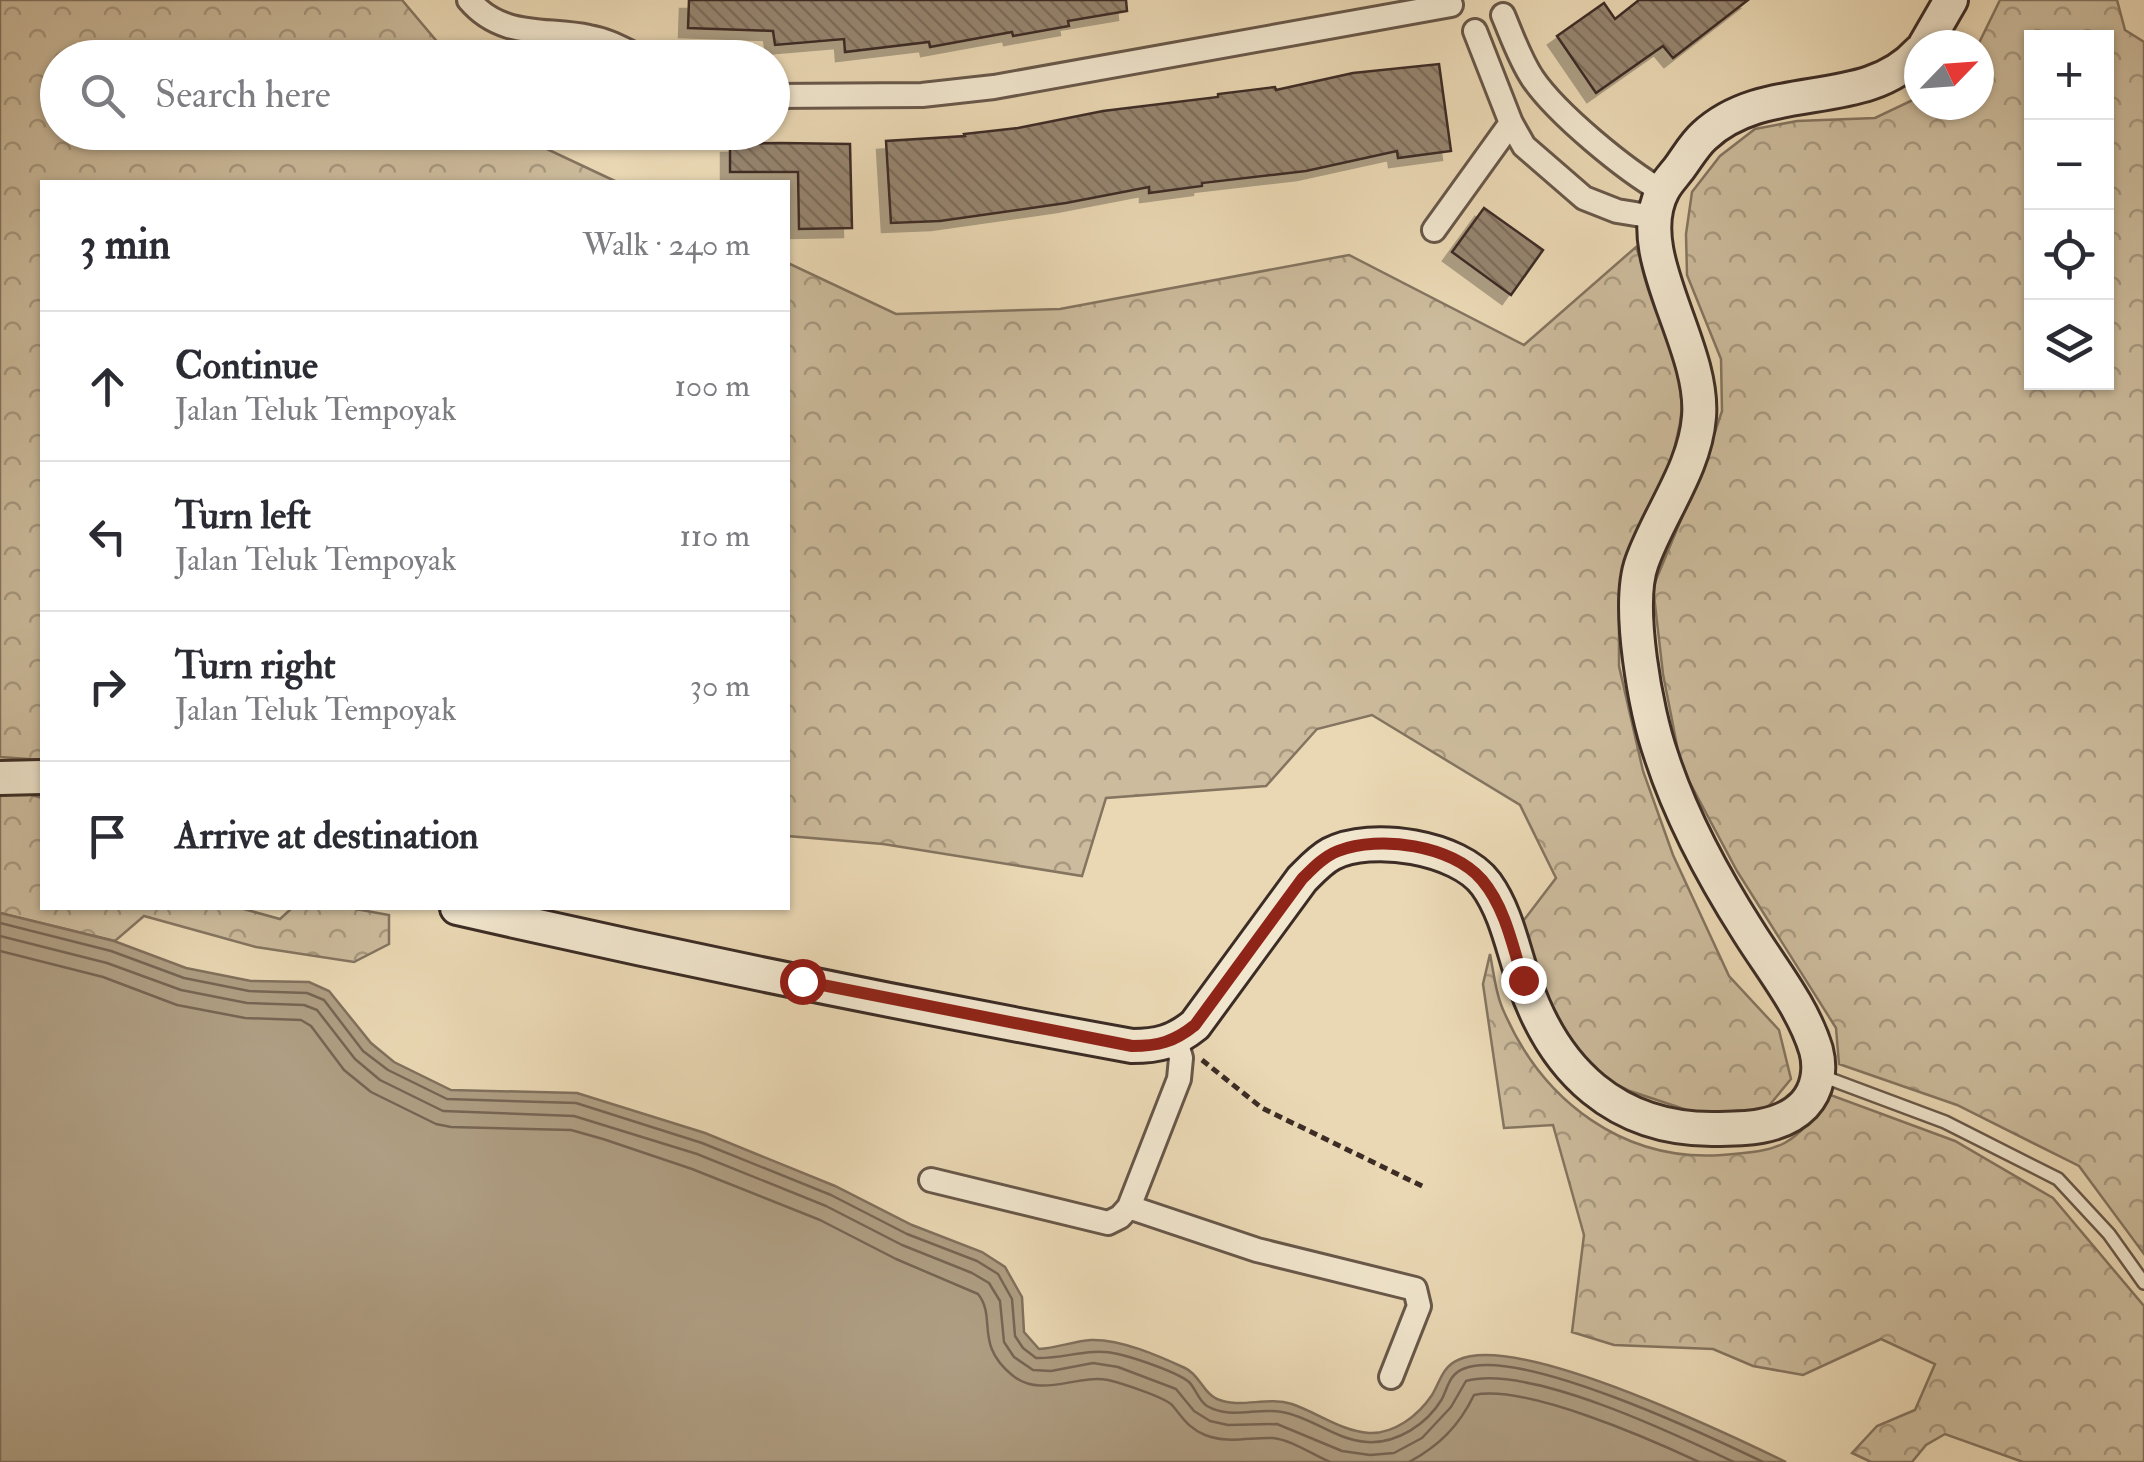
<!DOCTYPE html>
<html lang="en">
<head>
<meta charset="utf-8">
<style>
	body { margin:0; font-family:"IM FELL Double Pica",serif; background:#f2f2f3; color:#2b2b33 }
	.controls { position:absolute; right:30px; top:30px; display:grid; overflow:hidden; border-radius:0px; box-shadow:0 2px 8px #0004 }
	.controls button { width:90px; height:90px; display:grid; place-items:center; padding:0; border:0; border-bottom:2px solid #e1e1e2; background:#fff; color:#2b2b33; font:50px sans-serif }
	.compass { position:absolute; left:1904px; top:30px; width:90px; height:90px; border-radius:50%; background:#fff; box-shadow:0 2px 8px #0004; rotate:65deg }
	.stop { position:absolute; width:30px; height:30px; margin:-22px; border:8px solid #8f2418; border-radius:50%; background:#fff }
	.stop.end { background:#8f2418; border-color:#fff; box-shadow:0 2px 10px #0008 }
	.list { margin:0; padding:0; list-style:none }
	h2 { display:flex; justify-content:space-between; align-items:center; height:130px; margin:0; padding:0 40px; font-size:42px }
	h2 small { font-size:32px; font-weight:400; color:#7c7c81 }
	.list li { display:grid; grid-template-columns:65px 1fr auto; gap:30px; align-items:center; box-sizing:border-box; height:150px; padding:0 40px; border-top:2px solid #e1e1e2 }
	.list b { display:block; font-size:38px; white-space:nowrap }
	.list p { margin:0; font-size:32px; white-space:nowrap; color:#7c7c81 }
	.list em { font-size:32px; font-style:normal; color:#7c7c81 }
	.icon { flex:none; width:55px; height:55px; fill:none; stroke:currentColor; stroke-width:2; stroke-linecap:round; stroke-linejoin:round }
	.map { position:relative; flex:none; width:2144px; height:1462px; overflow:hidden }
	.search { position:absolute; background:#fff; box-shadow:0 2px 8px #0004; left:40px; top:40px; width:750px; height:110px; display:flex; align-items:center; gap:25px; box-sizing:border-box; padding:0 35px; border-radius:55px; color:#7c7c81; font-size:38px }
	.panel { position:absolute; background:#fff; box-shadow:0 2px 8px #0004; left:40px; top:180px; width:750px; height:730px; border-radius:0px }
	.map>svg:first-child { display:block }
	.forest { fill:url(#forest-crowns); stroke:#847460; stroke-width:2.5; fill-rule:evenodd }
	.water { fill:#af9e83; stroke:#81705d; stroke-width:2.5 }
	.lines { fill:none; stroke-linecap:round; stroke-linejoin:round }
	.shore { stroke:#766554; stroke-width:2.5 }
	.building { fill:url(#building-back-hatch); stroke:#3c2c25; stroke-width:2.5; filter:url(#shadow) }
	.lane-casing { stroke:#685749; stroke-width:16 }
	.street-casing { stroke:#685749; stroke-width:28 }
	.secondary-casing { stroke:#3c2c25; stroke-width:38 }
	.path { stroke:#3c2c25; stroke-width:5; stroke-dasharray:8 5; stroke-linecap:butt }
	.lane { stroke:#f1e6ce; stroke-width:11 }
	.street { stroke:#f1e6ce; stroke-width:22 }
	.secondary { stroke:#f1e6ce; stroke-width:32 }
	.route { stroke:#8f2418; stroke-width:12 }
</style>
</head>
<body>
<div class="map">
<svg width="2144" height="1462" viewBox="0 0 2144 1462">
	<defs>
		<pattern id="forest-crowns" width="20" height="18" patternUnits="userSpaceOnUse" patternTransform="scale(2.5)"><rect width="20" height="18" fill="#ccbb9c"/><path d="M2 6a3 3 0 1 1 6 0M12 15a3 3 0 1 1 6 0" fill="none" stroke="#a7987f"/></pattern>
		<pattern id="building-back-hatch" width="6" height="6" patternUnits="userSpaceOnUse" patternTransform="scale(2.5)"><rect width="6" height="6" fill="#96856f"/><path d="M-1 5l2 2M0 0l6 6M5-1l2 2" fill="none" stroke="#7c6d5b"/></pattern>
		<filter id="shadow"><feDropShadow dx="-9" dy="9" stdDeviation="0" flood-color="#0004"/></filter>
	</defs>
	<rect width="100%" height="100%" fill="#ead8b4"/>
	<filter id="stains"><feTurbulence type="fractalNoise" baseFrequency=".002" numOctaves="4"/><feColorMatrix values="0 0 0 0 .2 0 0 0 0 .09 0 0 0 0 .02 0 0 0 .5 -.17"/></filter>
	<radialGradient id="worn" r=".72"><stop offset=".6" stop-color="#630" stop-opacity="0"/><stop offset="1" stop-color="#630" stop-opacity=".3"/></radialGradient>
	<!-- forest -->
	<path class="forest" d="M0,0h402l48,57 -392,1v74l455,1 104,49h-575v578l-42,-3z
		M2000,0h117l8,30 19,12v1212l-65,-88 -122,-61 -118,-41 -3,-36 -99,-157 -56,-105 -18,-92 -10,-87 52,-125 17,-51 -1,-52 -34,-84 -1,-41 6,-42 28,-36 35,-27 42,-8 78,-3 44,-21v8h60l-1,-60zM2032,38h74v344h-74z
		M1636,247l50,125 -6,51 -10,45 -27,51 -16,45 -8,43v59l24,105 30,84 56,121 50,54 12,49 -23,28 -38,12 -43,-9 -57,-19 -32,-16 -26,-28 -24,-36 -27,-87 35,-46 -36,-73 -148,-90 -55,14 -51,57 -160,12 -24,78 -199,-32 -95,-8v-573l108,51 164,-5 289,-54 175,90z
		M23,792l19,6v110h198l40,11 12,-11h58l39,7v29l-35,18 -98,-15 -112,-31 -29,25 -115,-28v-118z
		M1490,954c4,20 6,42 15,60 39,88 119,148 217,141 60,-4 74,-9 106,-61l127,47 98,57 91,108v156h-121l-78,-28 -19,11 -14,17h-41l-19,-9 25,-27 38,-16 20,-46 -54,-25 -78,36 -50,-9 -40,-17 -99,-4 -42,-13 12,-97 -31,-110 -49,3 -21,-144z"/>
	<!-- water -->
	<path class="water" d="M0,913l114,28 72,27 65,13 58,1 20,9 42,52 23,19 57,28 126,3 128,40 130,53 77,39 70,27 23,15 17,30 2,35 15,17c18,-1 35,-8 52,-9 30,-1 68,16 94,28 15,7 18,25 32,31 23,10 50,-3 75,5 26,9 49,27 77,29 25,1 49,-17 63,-38 8,-13 10,-28 26,-35 60,-28 268,73 328,102h-1786z"/>
	<g class="lines">
		<!-- shore -->
		<path class="shore" d="M0,923l111,28 73,27 65,13 58,2 17,7 39,51 25,19 59,29 129,4 126,40 129,52 76,39 70,27 21,13 14,25 3,37 8,12 13,10c29,1 53,-11 82,-4 17,4 59,18 71,28 7,7 9,18 18,24 24,14 50,1 75,6 30,5 53,28 85,30 30,2 60,-18 75,-43 6,-12 7,-24 21,-30 54,-24 246,67 300,93
			M0,936l107,27 74,27 66,13 57,2 13,5 38,49 25,21 63,31 131,5 123,38 129,52 76,39 70,28 17,10 11,18 4,41 10,15 19,13 18,1 42,-8 25,4 58,22 18,22 16,10 18,4 49,-1 65,27 28,4 24,-2 28,-15 29,-31 15,-26c63,-17 209,53 268,81
			M0,951l103,26 74,28 68,13 56,2 10,6 33,44 27,22 65,32 15,3 120,3 32,9 89,30 128,51 76,39 82,35c19,24 -4,50 34,81 29,24 64,-1 96,5 13,3 56,17 64,25 11,13 16,23 33,30 23,9 45,2 68,3 19,2 40,17 57,24
			M1409,1462c30,-16 50,-36 65,-67 51,-11 176,44 225,67"/>
	</g>
	<!-- building -->
	<path class="building" d="M689,0h437l1,11 -59,10 1,5 -56,10 -1,-4 -82,15 -1,-5 -84,10 -1,-13 -69,6 -2,-14 -85,-3z
		M1639,0h109l-75,58 -10,-12 -67,47 -39,-57 47,-33 11,16z
		M1439,64l12,87 -53,7 -1,-7 -91,20 -104,12v3l-53,7v-6l-83,16 -126,18 -49,2 -5,-82 79,-5 -1,-2 54,-6 85,-17 115,-14v-3l57,-7 1,3 77,-17z
		M781,143l69,1 2,84 -53,1 -1,-57h-68v-28z
		M1484,208l59,42 -32,45 -59,-43z"/>
	<g class="lines">
		<defs>
			<path id="lane" d="M1822,1076l123,46 113,57 51,55 35,49"/>
			<path id="street" d="M469,0c33,39 77,28 120,37 19,3 35,13 53,21
				M1503,15c9,21 17,45 30,64 24,35 92,91 129,112
				M1475,31l36,92 13,23 60,52 33,13 37,6
				M772,96l150,-1 72,-8 457,-82
				M1434,230l77,-107
				M931,1180l177,43 12,-6 9,-10 50,-128 2,-21 -5,-18
				M1129,1207l128,43 158,39 4,17 -28,71"/>
			<path id="secondary" d="M1925,45l26,-45
				M0,778l42,-1
				M457,908c224,51 449,97 675,138 26,0 42,-4 63,-21l107,-146c9,-9 18,-19 29,-25 40,-21 128,-7 155,30 21,29 27,67 39,100 30,87 91,145 187,145 31,0 69,0 92,-24 14,-15 17,-36 12,-55 -13,-43 -45,-82 -68,-119 -35,-55 -67,-114 -87,-176 -15,-43 -35,-150 -19,-193 17,-48 53,-93 57,-145 6,-73 -70,-164 -36,-227 4,-8 12,-16 17,-23 8,-11 15,-23 24,-31 62,-58 160,-23 215,-84"/>
		</defs>
		<!-- lane casing -->
		<use href="#lane" class="lane-casing"/>
		<!-- street casing -->
		<use href="#street" class="street-casing"/>
		<!-- secondary casing -->
		<use href="#secondary" class="secondary-casing"/>
		<!-- path -->
		<path class="path" d="M1202,1060l60,48 162,79"/>
		<!-- lane -->
		<use href="#lane" class="lane"/>
		<!-- street -->
		<use href="#street" class="street"/>
		<!-- secondary -->
		<use href="#secondary" class="secondary"/>
	</g>
	<g class="lines">
		<!-- route -->
		<path class="route" d="M802,981l330,65c26,0 42,-4 63,-21l107,-146c10,-10 21,-22 36,-28 42,-16 114,-6 144,29 23,27 31,67 41,100"/>
	</g>
	<rect width="100%" height="100%" filter="url(#stains)"/>
	<rect width="100%" height="100%" fill="url(#worn)"/>
</svg>
<div class="controls">
<button>+</button>
<button>−</button>
<button><svg class="icon" aria-label="locate" viewBox="0 0 24 24"><circle cx="12" cy="12" r="6"/><path d="M12 2v4M12 18v4M2 12h4M18 12h4"/></svg></button>
<button><svg class="icon" aria-label="layers" viewBox="0 0 24 24"><path d="M12 4l9 5-9 5-9-5zM3 14l9 5 9-5"/></svg></button>
</div>
<svg class="compass" viewBox="-18 -18 36 36"><path d="M0-13l5 13h-10z" fill="#e53935"/><path d="M0 13l5-13h-10z" fill="#7c7c81"/></svg>
<div class="stop" style="left:802px;top:981px"></div>
<div class="stop end" style="left:1523px;top:980px"></div>
<div class="search"><svg class="icon" aria-label="search" viewBox="0 0 24 24"><circle cx="10" cy="10" r="6"/><path d="M15 15l6 6"/></svg>Search here</div>
<section class="panel">
<h2>3 min<small>Walk · 240 m</small></h2>
<ul class="list">
<li><svg class="icon" aria-label="ahead" viewBox="0 0 24 24"><path d="M12 20V5M6 11l6-6 6 6"/></svg><div><b>Continue</b><p>Jalan Teluk Tempoyak</p></div><em>100 m</em></li>
<li><svg class="icon" aria-label="left" viewBox="0 0 24 24"><path d="M17 20v-9H6M10 6l-5 5 5 5"/></svg><div><b>Turn left</b><p>Jalan Teluk Tempoyak</p></div><em>110 m</em></li>
<li><svg class="icon" aria-label="right" viewBox="0 0 24 24"><path d="M7 20v-9h11M14 6l5 5-5 5"/></svg><div><b>Turn right</b><p>Jalan Teluk Tempoyak</p></div><em>30 m</em></li>
<li><svg class="icon" aria-label="arrive" viewBox="0 0 24 24"><path d="M6 21V4h12l-3 4 3 4H6"/></svg><div><b>Arrive at destination</b></div></li>
</ul>
</section>
</div>
</body>
</html>
